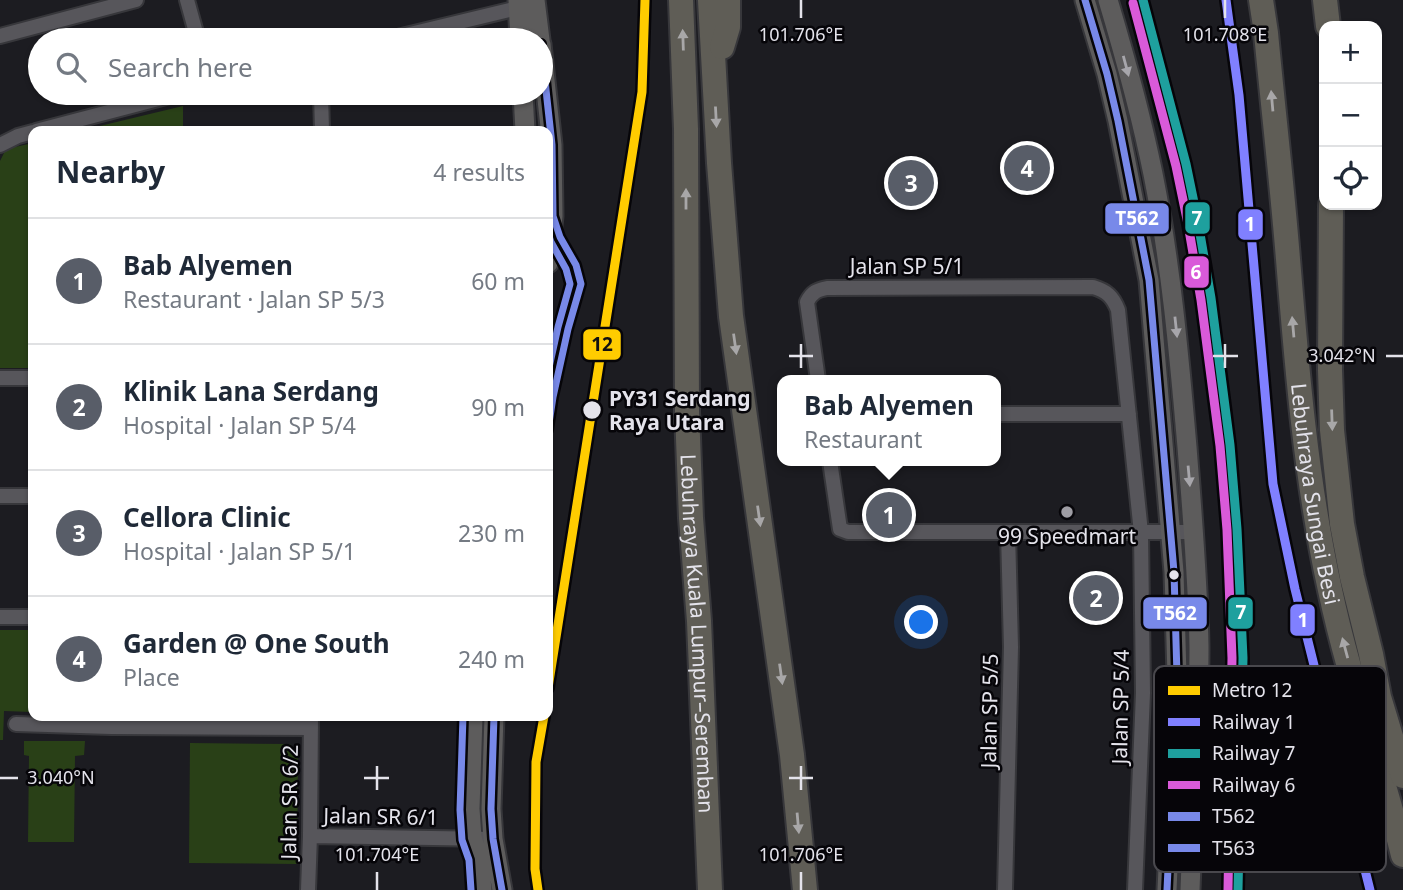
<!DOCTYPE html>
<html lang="en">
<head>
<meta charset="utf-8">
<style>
	body { margin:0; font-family:"Noto Sans",sans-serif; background:#f6f6f7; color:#1f2937 }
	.controls { position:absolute; right:21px; top:21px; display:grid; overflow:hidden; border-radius:14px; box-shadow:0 2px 5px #0004 }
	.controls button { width:63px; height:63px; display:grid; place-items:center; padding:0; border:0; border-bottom:2px solid #e0e1e3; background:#fff; color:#1f2937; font:35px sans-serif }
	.you { position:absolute; left:922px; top:623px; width:24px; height:24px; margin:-18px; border:5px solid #fff; border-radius:50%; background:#1a73e8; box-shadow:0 0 0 10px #1a73e833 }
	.badge { display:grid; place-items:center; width:46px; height:46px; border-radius:50%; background:#585d68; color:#fff; font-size:23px; font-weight:700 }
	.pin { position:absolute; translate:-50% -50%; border:4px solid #fff; box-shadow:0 2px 7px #0006 }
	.popup { position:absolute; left:777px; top:375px; width:224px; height:91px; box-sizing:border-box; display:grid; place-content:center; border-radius:14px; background:#fff; filter:drop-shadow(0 2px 5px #0005); font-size:23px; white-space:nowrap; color:#747a83 }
	.popup b { font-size:26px; color:#1f2937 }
	.popup::after { content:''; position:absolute; left:50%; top:100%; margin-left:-14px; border:14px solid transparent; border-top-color:#fff }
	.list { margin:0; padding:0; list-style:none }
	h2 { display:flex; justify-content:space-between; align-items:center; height:91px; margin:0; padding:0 28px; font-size:30px }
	h2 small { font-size:23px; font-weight:400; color:#747a83 }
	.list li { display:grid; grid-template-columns:46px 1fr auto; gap:21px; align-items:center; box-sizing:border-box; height:126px; padding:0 28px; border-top:2px solid #e0e1e3 }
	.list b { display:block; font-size:26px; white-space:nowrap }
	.list p { margin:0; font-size:23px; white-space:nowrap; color:#747a83 }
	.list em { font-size:23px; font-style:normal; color:#747a83 }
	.icon { flex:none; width:38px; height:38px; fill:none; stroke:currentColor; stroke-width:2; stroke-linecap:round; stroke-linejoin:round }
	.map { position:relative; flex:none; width:1403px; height:890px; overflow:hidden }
	.search { position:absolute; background:#fff; box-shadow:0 2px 5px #0004; left:28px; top:28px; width:525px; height:77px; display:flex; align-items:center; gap:18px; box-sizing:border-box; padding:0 24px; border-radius:38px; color:#747a83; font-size:26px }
	.panel { position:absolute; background:#fff; box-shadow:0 2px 5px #0004; left:28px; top:126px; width:525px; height:595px; border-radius:14px }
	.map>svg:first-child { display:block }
	.green { fill:#294017 }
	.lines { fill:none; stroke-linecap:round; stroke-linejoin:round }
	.street-casing { stroke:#37373b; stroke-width:18 }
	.secondary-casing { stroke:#37373b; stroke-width:23 }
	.highway-casing { stroke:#37373b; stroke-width:28 }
	.street { stroke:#57565b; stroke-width:14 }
	.secondary { stroke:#5d5c5c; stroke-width:19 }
	.highway { stroke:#5f5d56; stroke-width:24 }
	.bus-1-casing { stroke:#060509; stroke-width:12 }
	.bus-2-casing { stroke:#060509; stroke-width:12 }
	.bus-1 { stroke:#7889e9; stroke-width:7 }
	.bus-2 { stroke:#7889e9; stroke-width:7 }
	.rail-1-casing { stroke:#060509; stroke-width:14 }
	.rail-2-casing { stroke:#060509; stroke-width:14 }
	.rail-3-casing { stroke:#060509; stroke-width:14 }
	.rail-1 { stroke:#8080ff; stroke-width:9 }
	.rail-2 { stroke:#1ea09e; stroke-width:9 }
	.rail-3 { stroke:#d95ad9; stroke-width:9 }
	.metro-1-casing { stroke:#060509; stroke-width:14 }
	.metro-1 { stroke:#fc0; stroke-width:9 }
	.oneway { fill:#a8a7a8 }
	.oneway2 { fill:#a7a6ab }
	.ticks { fill:none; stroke:#e4e3eb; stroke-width:2.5 }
	.stop-dot { fill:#e4e3eb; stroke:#060509; stroke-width:2.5 }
	.poi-dot { fill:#9e9da4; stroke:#060509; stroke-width:2.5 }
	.labels { text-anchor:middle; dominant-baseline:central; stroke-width:5; stroke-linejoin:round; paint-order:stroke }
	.street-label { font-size:21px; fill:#e4e3eb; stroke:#060509 }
	.stop-label { font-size:21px; font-weight:bold; fill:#e4e3eb; stroke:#060509; text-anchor:start }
	.poi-label { font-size:21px; fill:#e4e3eb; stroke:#060509 }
	.key { fill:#060509; stroke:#49484d; stroke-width:2 }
	.key-label { font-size:19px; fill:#e4e3eb }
	.ticks-label { font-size:18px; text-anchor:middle; fill:#e4e3eb; stroke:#060509; stroke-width:5; stroke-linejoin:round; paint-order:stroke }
	.line-badge { stroke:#060509; stroke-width:2.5 }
	.badge-label { font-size:19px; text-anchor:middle; font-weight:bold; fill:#fff }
	.pale-badge-label { font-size:19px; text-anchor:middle; font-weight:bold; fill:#111 }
</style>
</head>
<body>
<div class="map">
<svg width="1403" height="890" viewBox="0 0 1403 890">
	<rect width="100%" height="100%" fill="#1c1c21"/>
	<!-- green -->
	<path class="green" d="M183,106v25h-104z
		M33,143v225h-33v-207l6,-12z
		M0,630h33v86h57l-3,2h-55v-6l-28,-1 -1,29h-3z
		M24,741h61l-1,14 -9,1 -1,86h-46l1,-86 -5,-1z
		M190,743l100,1 8,9 -1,111 -108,-1z"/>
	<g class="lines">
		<defs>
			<path id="street" d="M187,0l11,40
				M0,36l136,-36
				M385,40l133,-32
				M321,93l1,38
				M36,131l145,-38
				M0,145l18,-9 15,-4
				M0,378h33
				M818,380l-11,-78c5,-10 10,-12 20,-14l266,-1c14,4 20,10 25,23l23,223 2,160 -8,197
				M996,414h133
				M830,461l10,68 8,3h346
				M0,496h33
				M0,617h33
				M16,724l95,3 200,1
				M310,836l183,3
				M308,890l2,-54 1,-120
				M1005,890l6,-243 -3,-114"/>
			<path id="secondary" d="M518,0l2,40
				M535,0l5,40
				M1085,0l22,74 11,47 31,159 25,292 3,104 -10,214
				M1108,0c17,57 33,115 45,174 18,90 26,181 34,273 5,66 11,133 12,200 0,81 -6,162 -9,243
				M541,44l11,101 1,71 -5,47
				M523,93l2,38
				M473,716l-3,93 2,29 7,20 3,32
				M494,716l-3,93 2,30 9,51"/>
			<g id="highway">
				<path id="s1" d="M681,0l5,129 1,282 4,107 8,103 11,269"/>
				<path d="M710,0l9,163 12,153 61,439 13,135"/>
				<path id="s2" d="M1261,0l5,33c7,75 16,151 22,226 9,111 18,222 42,331 19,90 51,177 73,265"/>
				<path d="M1325,0l3,26"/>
				<path d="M722,47l6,-20v-27"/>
				<path d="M1331,205l-1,165 2,60 10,94 10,53 19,77 8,43 24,79"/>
			</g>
		</defs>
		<!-- street casing -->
		<use href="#street" class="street-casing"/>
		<!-- secondary casing -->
		<use href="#secondary" class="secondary-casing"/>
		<!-- highway casing -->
		<use href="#highway" class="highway-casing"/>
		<!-- street -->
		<use href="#street" class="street"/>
		<!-- secondary -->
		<use href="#secondary" class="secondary"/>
		<!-- highway -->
		<use href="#highway" class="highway"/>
		<defs>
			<path id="bus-1" d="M1085,0l22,74 11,47 31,159 25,292 3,104 -10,214
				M541,44l11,101 1,71 7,21 16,28 5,19 -13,45 -15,68 -5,33
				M494,716l-3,93 2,30 9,51"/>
			<path id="bus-2" d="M548,233l3,9 15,27 4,15 -12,43 -10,45
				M463,716l-3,94 2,30 7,20 2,30"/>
		</defs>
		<!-- bus-1 casing -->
		<use href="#bus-1" class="bus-1-casing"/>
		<!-- bus-2 casing -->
		<use href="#bus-2" class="bus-2-casing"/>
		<!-- bus-1 -->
		<use href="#bus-1" class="bus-1"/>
		<!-- bus-2 -->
		<use href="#bus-2" class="bus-2"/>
		<defs>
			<path id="rail-1" d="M1226,0l13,95 34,389 22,105 75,301"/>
			<path id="rail-2" d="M1143,0l43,164 12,58 13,76 19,147 7,84 6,129 -5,232"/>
			<path id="rail-3" d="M1133,3l43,163 12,58 13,76 19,146 7,84 5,128 -4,232"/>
		</defs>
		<!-- rail-1 casing -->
		<use href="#rail-1" class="rail-1-casing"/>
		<!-- rail-2 casing -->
		<use href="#rail-2" class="rail-2-casing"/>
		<!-- rail-3 casing -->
		<use href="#rail-3" class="rail-3-casing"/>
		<!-- rail-1 -->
		<use href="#rail-1" class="rail-1"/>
		<!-- rail-2 -->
		<use href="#rail-2" class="rail-2"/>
		<!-- rail-3 -->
		<use href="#rail-3" class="rail-3"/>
		<defs>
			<path id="metro-1" d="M548,688l94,-596 3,-92
				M538,890l-3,-21 1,-107 8,-46"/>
		</defs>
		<!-- metro-1 casing -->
		<use href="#metro-1" class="metro-1-casing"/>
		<!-- metro-1 -->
		<use href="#metro-1" class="metro-1"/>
	</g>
	<!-- one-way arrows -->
	<defs><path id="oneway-solid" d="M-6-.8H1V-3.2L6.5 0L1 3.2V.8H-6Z" transform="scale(1.75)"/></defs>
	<g class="oneway">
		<use href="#oneway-solid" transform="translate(683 40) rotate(-92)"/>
		<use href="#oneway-solid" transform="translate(1272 101) rotate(-95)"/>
		<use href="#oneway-solid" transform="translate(716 117) rotate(87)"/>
		<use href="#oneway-solid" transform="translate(686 199) rotate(-90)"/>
		<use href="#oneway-solid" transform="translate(1293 327) rotate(-95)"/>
		<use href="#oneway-solid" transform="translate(735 344) rotate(82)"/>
		<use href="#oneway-solid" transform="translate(1332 420) rotate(88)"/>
		<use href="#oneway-solid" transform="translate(759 516) rotate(82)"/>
		<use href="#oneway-solid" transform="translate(1345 648) rotate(-105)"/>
		<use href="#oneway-solid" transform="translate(781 674) rotate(82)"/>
		<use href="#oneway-solid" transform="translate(798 823) rotate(85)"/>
	</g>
	<g class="oneway2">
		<use href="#oneway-solid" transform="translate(1126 66) rotate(75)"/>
		<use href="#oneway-solid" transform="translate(1176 327) rotate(84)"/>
		<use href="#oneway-solid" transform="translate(1189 476) rotate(85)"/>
	</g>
	<!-- ticks -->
	<path class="ticks" d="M801,0v18M1225,0v18M801,344v24M1225,344v24M789,356h24M1213,356h25M1386,356h17M377,766v24M801,766v24M0,778h18M364,778h25M789,778h24M377,872v18M801,872v18"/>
	<!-- markers -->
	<g class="stop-dot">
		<circle cx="592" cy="410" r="10"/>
		<circle cx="1174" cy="575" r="6"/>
	</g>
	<circle class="poi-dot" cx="1067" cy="512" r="7"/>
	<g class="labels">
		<!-- street labels -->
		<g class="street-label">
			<text x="907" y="266">Jalan SP 5/1</text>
			<text stroke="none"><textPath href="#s2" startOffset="497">Lebuhraya Sungai Besi</textPath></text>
			<text stroke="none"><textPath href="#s1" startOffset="634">Lebuhraya Kuala Lumpur–Seremban</textPath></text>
			<text transform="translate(1120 707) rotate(-89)">Jalan SP 5/4</text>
			<text transform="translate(989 711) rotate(-89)">Jalan SP 5/5</text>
			<text transform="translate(289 802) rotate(-89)">Jalan SR 6/2</text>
			<text transform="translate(381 816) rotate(1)">Jalan SR 6/1</text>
		</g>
		<!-- stop labels -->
		<g class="stop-label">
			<text x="609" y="398">PY31 Serdang<tspan x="609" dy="24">Raya Utara</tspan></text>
		</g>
		<!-- poi labels -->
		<g class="poi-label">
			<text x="1067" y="536">99 Speedmart</text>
		</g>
	</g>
	<!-- legend -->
	<rect x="1154" y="666" width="232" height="206" rx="10" class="key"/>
	<rect x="1168" y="686" width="32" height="9" fill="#fc0"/>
	<rect x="1168" y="718" width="32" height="8" fill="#8080ff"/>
	<rect x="1168" y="749" width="32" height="9" fill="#1ea09e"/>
	<rect x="1168" y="781" width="32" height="8" fill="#d95ad9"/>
	<rect x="1168" y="812" width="32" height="9" fill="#7889e9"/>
	<rect x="1168" y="844" width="32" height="8" fill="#7889e9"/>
	<g class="key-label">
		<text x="1212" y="697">Metro 12</text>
		<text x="1212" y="729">Railway 1</text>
		<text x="1212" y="760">Railway 7</text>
		<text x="1212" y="792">Railway 6</text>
		<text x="1212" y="823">T562</text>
		<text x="1212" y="855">T563</text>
	</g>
	<g class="ticks-label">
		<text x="801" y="41">101.706°E</text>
		<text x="1225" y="41">101.708°E</text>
		<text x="1342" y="362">3.042°N</text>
		<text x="61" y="784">3.040°N</text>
		<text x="377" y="861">101.704°E</text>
		<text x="801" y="861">101.706°E</text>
	</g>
	<g class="line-badge">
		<rect x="1184" y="201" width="27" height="34" rx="7" fill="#1ea09e"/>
		<rect x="1104" y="202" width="66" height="33" rx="7" fill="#7889e9"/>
		<rect x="1237" y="208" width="27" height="33" rx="7" fill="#8080ff"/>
		<rect x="1183" y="255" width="27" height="34" rx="7" fill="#d95ad9"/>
		<rect x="582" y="328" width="40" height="33" rx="7" fill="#fc0"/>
		<rect x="1227" y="596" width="27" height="34" rx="7" fill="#1ea09e"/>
		<rect x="1142" y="596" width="66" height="34" rx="7" fill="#7889e9"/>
		<rect x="1289" y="603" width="27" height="34" rx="7" fill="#8080ff"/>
	</g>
	<g class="badge-label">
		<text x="1197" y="225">7</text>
		<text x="1137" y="225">T562</text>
		<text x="1250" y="231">1</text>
		<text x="1196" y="279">6</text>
		<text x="1241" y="619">7</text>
		<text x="1175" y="620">T562</text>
		<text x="1303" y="627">1</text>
	</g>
	<g class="pale-badge-label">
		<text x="602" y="351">12</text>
	</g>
</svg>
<div class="controls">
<button>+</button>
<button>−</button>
<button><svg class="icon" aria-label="locate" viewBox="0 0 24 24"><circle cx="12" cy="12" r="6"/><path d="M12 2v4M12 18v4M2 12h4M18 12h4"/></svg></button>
</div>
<div class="you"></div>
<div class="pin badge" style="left:889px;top:515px">1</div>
<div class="popup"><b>Bab Alyemen</b>Restaurant</div>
<div class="pin badge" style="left:1096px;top:598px">2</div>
<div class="pin badge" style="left:911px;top:183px">3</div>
<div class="pin badge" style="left:1027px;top:168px">4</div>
<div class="search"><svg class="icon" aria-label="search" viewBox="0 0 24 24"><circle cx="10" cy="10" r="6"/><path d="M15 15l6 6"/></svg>Search here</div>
<section class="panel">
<h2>Nearby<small>4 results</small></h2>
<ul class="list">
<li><span class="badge">1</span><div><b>Bab Alyemen</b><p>Restaurant · Jalan SP 5/3</p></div><em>60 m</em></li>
<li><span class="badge">2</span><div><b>Klinik Lana Serdang</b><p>Hospital · Jalan SP 5/4</p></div><em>90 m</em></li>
<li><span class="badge">3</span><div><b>Cellora Clinic</b><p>Hospital · Jalan SP 5/1</p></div><em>230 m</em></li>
<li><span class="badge">4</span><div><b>Garden @ One South</b><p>Place</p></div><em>240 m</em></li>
</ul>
</section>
</div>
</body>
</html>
